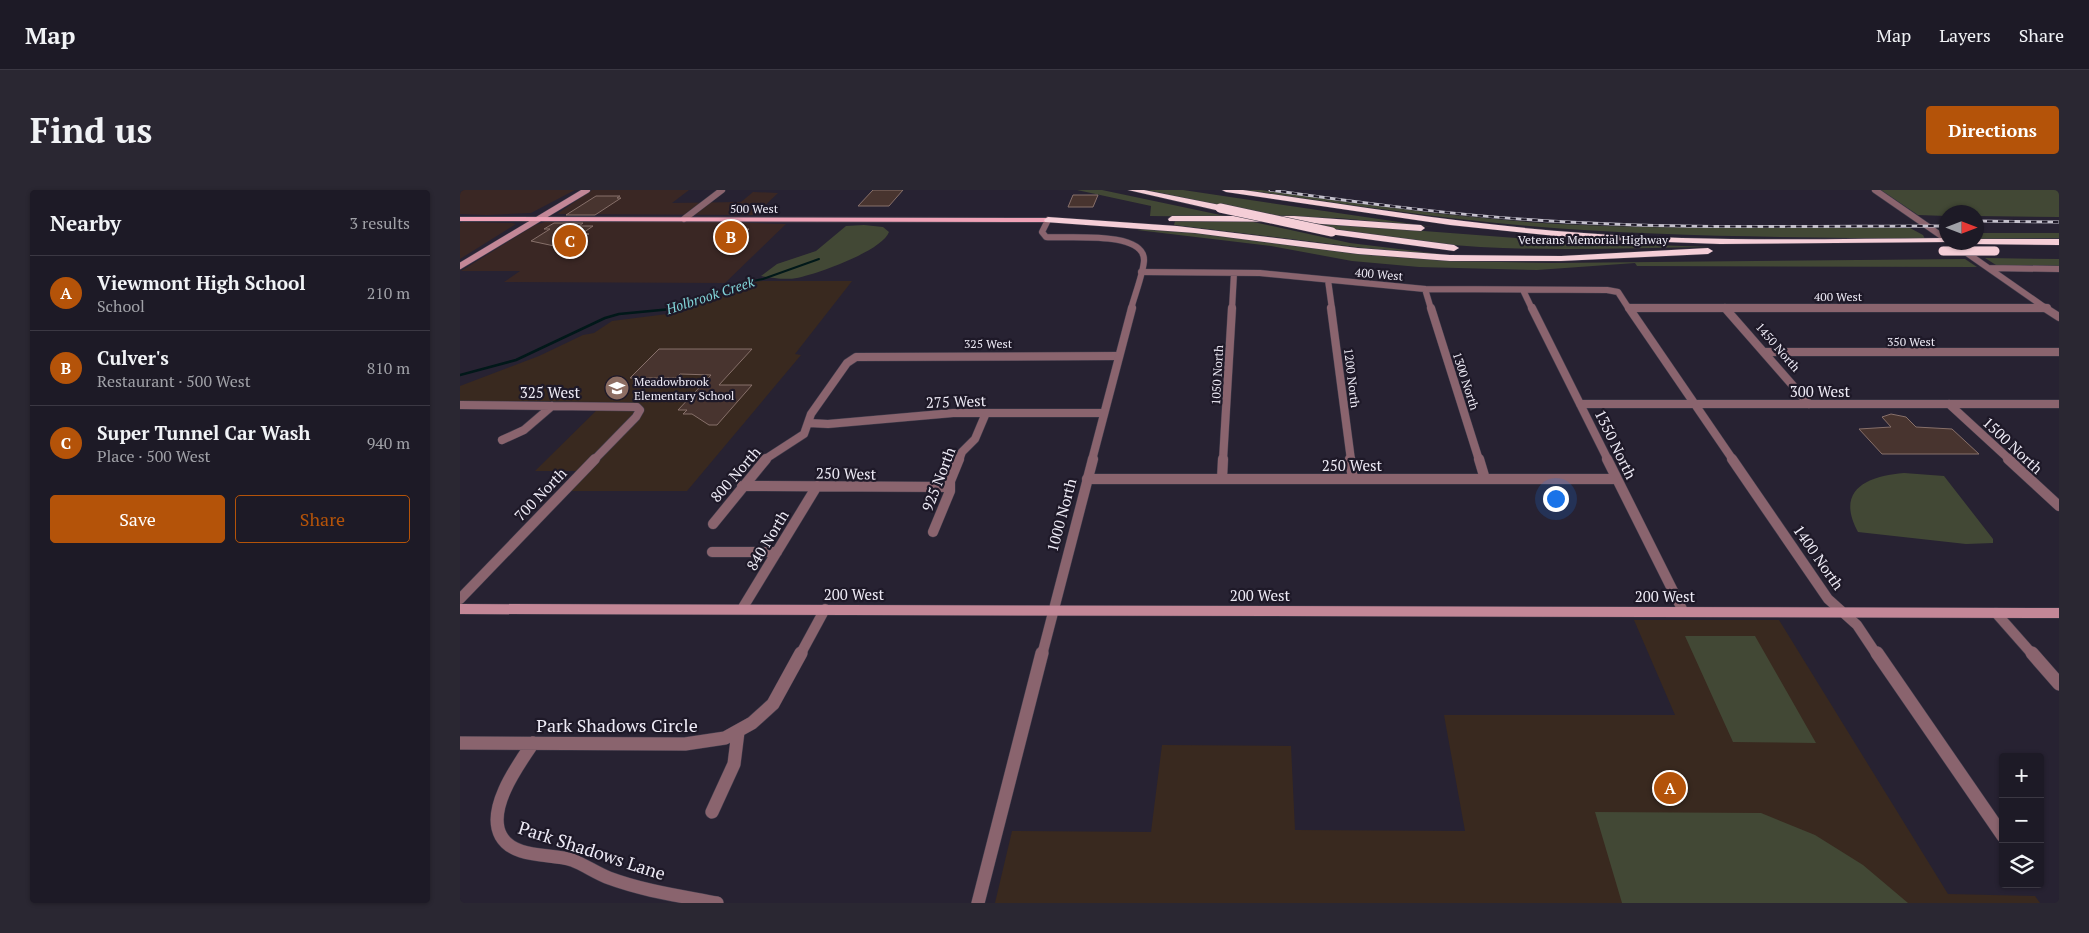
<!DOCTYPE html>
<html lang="en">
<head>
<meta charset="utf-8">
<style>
	body { margin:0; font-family:"PT Serif",serif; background:#2a2732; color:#f1f3f6 }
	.controls { position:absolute; right:15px; bottom:15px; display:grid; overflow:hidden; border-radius:5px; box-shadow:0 1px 4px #0004 }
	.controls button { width:45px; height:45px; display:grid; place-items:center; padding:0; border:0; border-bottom:1px solid #3b3843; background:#1d1a26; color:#f1f3f6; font:25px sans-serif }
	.compass { position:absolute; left:1479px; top:15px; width:45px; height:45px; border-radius:50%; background:#1d1a26; box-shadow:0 1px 4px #0004; rotate:90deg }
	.you { position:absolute; left:1095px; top:308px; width:18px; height:18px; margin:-12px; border:4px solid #fff; border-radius:50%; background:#1a73e8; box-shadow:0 0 0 8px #1a73e833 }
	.badge { display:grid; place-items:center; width:32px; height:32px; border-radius:50%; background:#b45309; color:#fff; font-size:16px; font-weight:700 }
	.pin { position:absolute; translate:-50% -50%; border:2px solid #fff; box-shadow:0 1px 5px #0006 }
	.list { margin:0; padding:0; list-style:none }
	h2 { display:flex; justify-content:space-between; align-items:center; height:65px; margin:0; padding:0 20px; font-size:21px }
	h2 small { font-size:16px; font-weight:400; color:#a0a1a7 }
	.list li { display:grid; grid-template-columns:32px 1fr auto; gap:15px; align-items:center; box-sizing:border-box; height:75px; padding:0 20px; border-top:1px solid #3b3843 }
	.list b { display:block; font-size:19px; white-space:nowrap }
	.list p { margin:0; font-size:16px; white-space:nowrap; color:#a0a1a7 }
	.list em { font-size:16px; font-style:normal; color:#a0a1a7 }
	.actions { display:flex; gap:10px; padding:15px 20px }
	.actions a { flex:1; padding:11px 0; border:1px solid #b45309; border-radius:5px; text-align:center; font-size:18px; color:#b45309 }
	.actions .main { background:#b45309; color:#fff }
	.icon { flex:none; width:28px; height:28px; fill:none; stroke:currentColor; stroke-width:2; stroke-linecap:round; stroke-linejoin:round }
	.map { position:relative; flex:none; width:1599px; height:713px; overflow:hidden; border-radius:5px }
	header { display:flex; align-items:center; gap:30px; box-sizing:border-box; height:70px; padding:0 25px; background:#1d1a26; border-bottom:1px solid #3b3843 }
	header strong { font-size:24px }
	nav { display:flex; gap:28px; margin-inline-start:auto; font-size:18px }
	.intro { display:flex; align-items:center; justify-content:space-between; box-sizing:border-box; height:120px; padding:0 30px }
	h1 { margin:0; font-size:35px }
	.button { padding:12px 22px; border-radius:5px; background:#b45309; color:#fff; font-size:18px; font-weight:700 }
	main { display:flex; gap:30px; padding:0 30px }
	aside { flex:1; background:#1d1a26; border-radius:5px; box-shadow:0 1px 4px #0004 }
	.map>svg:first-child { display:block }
	.commercial { fill:#3a2724 }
	.education { fill:#39291f }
	.green { fill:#424835 }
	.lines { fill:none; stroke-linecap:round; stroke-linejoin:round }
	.stream-far1 { stroke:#011819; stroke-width:2 }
	.stream { stroke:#011819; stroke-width:2.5 }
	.building { fill:#48342f; stroke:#87706a }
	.minor-far3-casing { stroke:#433e4d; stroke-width:7 }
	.minor-far2-casing { stroke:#433e4d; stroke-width:9 }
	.minor-far1-casing { stroke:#433e4d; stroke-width:11 }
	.minor-casing { stroke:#433e4d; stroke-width:14 }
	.tertiary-far3-casing { stroke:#433e4d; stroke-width:7 }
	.tertiary-far2-casing { stroke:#433e4d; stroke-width:9 }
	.tertiary-far1-casing { stroke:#433e4d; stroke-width:11 }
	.tertiary-casing { stroke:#433e4d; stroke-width:14 }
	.secondary-far1-casing { stroke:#433e4d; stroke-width:7 }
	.secondary-casing { stroke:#433e4d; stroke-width:11 }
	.primary-casing { stroke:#433e4d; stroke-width:2 }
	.motorway-casing { stroke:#433e4d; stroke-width:1 }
	.minor-far3 { stroke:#8a646e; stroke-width:6 }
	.minor-far2 { stroke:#8a646e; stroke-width:8 }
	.minor-far1 { stroke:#8a646e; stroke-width:10 }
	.minor { stroke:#8a646e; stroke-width:13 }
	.tertiary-far3 { stroke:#8a646e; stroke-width:6 }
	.tertiary-far2 { stroke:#8a646e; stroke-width:8 }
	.tertiary-far1 { stroke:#8a646e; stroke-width:10 }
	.tertiary { stroke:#8a646e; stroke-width:13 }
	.secondary-far1 { stroke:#c38797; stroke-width:6 }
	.secondary { stroke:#c38797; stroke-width:10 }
	.primary { fill:#f0a2b7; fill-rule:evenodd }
	.motorway { fill:#f5ced7; fill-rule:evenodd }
	.rail-casing { stroke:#c4c0cc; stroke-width:3 }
	.rail { stroke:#1e1928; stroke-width:2; stroke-dasharray:5.5; stroke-linecap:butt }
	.motorway-bridge-casing { stroke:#433e4d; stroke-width:10; stroke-linecap:butt }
	.motorway-bridge { stroke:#f5ced7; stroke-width:9 }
	.labels { text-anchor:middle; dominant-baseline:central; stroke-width:4.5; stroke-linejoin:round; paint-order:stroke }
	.far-street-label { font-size:12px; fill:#eeebf6; stroke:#1e1928 }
	.far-poi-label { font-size:12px; fill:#eeebf6; stroke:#1e1928; text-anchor:start }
	.far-water-label { font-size:14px; font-style:italic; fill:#80d3d7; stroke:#1e1928 }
	.street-label { font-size:15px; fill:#eeebf6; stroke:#1e1928 }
	.near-street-label { font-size:18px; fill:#eeebf6; stroke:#1e1928 }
</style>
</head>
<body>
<header>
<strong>Map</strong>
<nav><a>Map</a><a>Layers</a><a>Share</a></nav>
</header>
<div class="intro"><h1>Find us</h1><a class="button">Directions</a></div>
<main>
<aside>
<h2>Nearby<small>3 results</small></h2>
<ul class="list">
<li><span class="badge">A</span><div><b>Viewmont High School</b><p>School</p></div><em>210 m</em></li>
<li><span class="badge">B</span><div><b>Culver's</b><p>Restaurant · 500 West</p></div><em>810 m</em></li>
<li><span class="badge">C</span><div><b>Super Tunnel Car Wash</b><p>Place · 500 West</p></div><em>940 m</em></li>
</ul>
<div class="actions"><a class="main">Save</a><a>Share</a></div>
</aside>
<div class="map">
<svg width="1599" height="713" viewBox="0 0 1599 713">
	<rect width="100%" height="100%" fill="#272232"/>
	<!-- commercial -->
	<path class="commercial" d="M0,0h115l-44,23 -45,2 -26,-1z
		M132,0h97l-17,13 69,-1 12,-10 25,1 -23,22 -198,-1z
		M3,32l49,1 4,1 -56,35v-36z
		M85,32h177l64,2 -61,59 -221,-1 16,-11h-59l74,-46z"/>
	<!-- education -->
	<path class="education" d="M302,91h90l-57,73 6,1 -114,136h-116l18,-20h-54l70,-69 -145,-1v-15l79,-30 44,-21 11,-2 18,-12 71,-9 57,-28z
		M1174,430h145l169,274 87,2 5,7h-1045l17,-72 139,1 11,-87 129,1 4,84 170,1 -21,-116h231z"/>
	<!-- green -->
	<path class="green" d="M617,0h25l128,27 -80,-1 1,-10z
		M687,0h36l250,37 -94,-9 -66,-1z
		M784,0h17c99,14 198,28 297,34 117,6 235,3 352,4l13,7 2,4c-132,-2 -264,-2 -396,-13 -95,-8 -190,-23 -285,-36z
		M1421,0h178v27l-82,-1 -1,-4h-30v4l-28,-1z
		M715,31h74l101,22 106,13 -92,-8 -190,-23z
		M832,31l276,21 143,5c-77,1 -154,4 -231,0 -63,-4 -126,-14 -188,-26z
		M404,35l19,2 6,5c-7,19 -72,42 -92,46 -12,2 -24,0 -36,-2l16,-12 39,-13 30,-25z
		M686,38l39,3 189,24 76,6 102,2 413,-4 12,8 -340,-1 -2,-3 -98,7 -118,-3 -67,-6 -81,-15 -134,-16z
		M1517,43h82v5l-82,1z
		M1525,68l74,1v7l-63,-1z
		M1444,283l40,3 49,63v4l-27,1 -108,-12c-23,-42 9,-56 46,-59z
		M1225,446h70l61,107 -83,-1z
		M1135,622l166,1 54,22 48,30 45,38h-286z"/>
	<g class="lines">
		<!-- stream-far1 -->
		<path class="stream-far1" d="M218,119l17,-5 41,-20 27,-5 56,-20"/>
		<!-- stream -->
		<path class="stream" d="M0,185l56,-15 89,-42 14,-4 63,-6"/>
	</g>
	<!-- building -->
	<path class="building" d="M413,0h30l-14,16h-31z
		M613,5h25l-5,12h-25z
		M136,6h24l-3,2h4l-26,17h-29z
		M94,33h29l-4,3h14l-10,7 6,1 -30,13 -28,-6 19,-12h-6z
		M275,39h14l-14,12h-14z
		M199,159h93l-33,36h33l-35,40h-8l-17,-11h-9l4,-4h-9l33,-35 -31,-1 -4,4h-46z
		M1431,224l15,3 10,10 36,2 27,25h-97l-23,-25 32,-2 -9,-10z"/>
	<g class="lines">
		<defs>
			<path id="minor-far3" d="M224,29l38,-29
				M681,82l119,1 165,16 182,1 11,2 11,17
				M868,90l4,29
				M965,99l6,20
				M1063,100l9,19
				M1169,118h418
				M772,119l2,-36"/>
			<path id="minor-far2" d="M871,118l20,152
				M971,118l48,152
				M1072,118l76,152
				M1169,118l104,152
				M1169,118h418
				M1265,118l84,96
				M1304,162h295
				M1120,214h479
				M1489,214l61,56
				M0,215l177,2 3,3 -4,7 -42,43
				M349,233l19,1 125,-11h151
				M42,250l22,-10 28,-24
				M304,270l40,-26 7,-20 36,-51 9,-6 263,-1
				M499,270l3,-8 13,-13 11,-26
				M763,270l9,-152"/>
			<path id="minor-far1" d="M890,269l3,20
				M1019,269l6,20
				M1147,269l76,152
				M1272,269l96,140 29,26 20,30
				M1548,269l51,47
				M627,289h530
				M762,289l1,-20
				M282,296l208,1
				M253,334l53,-65
				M473,342l17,-41v-10l9,-22
				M252,362h65
				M0,409l135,-140
				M282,419l75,-123
				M1536,423l37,42
				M340,465l25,-46"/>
			<path id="minor" d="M1417,463l126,183
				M1572,463l27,31
				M0,553l225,1 40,-6 27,-15 21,-19 28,-51
				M73,553c-15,22 -47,66 -32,93 13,23 50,17 71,24 13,5 24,13 37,18 35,13 72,18 108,25
				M252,622l22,-48 4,-32"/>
			<path id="tertiary-far3" d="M1415,0l71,49
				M588,30l-6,12 4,5c20,2 98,-7 98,23 0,11 -10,37 -13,49
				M1491,52l96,67
				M1529,78l70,1"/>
			<path id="tertiary-far2" d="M1585,118l14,9
				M632,270l40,-152"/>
			<path id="tertiary-far1" d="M582,465l51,-196"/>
			<path id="tertiary" d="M518,713l64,-250"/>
			<path id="secondary-far1" d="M0,76l127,-76"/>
			<path id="secondary" d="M0,419l1599,4"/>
			<path id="primary" d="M0,27l588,1 4,2 -4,2 -588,-1z"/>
			<path id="motorway" d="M668,0h16l76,15 4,3 -4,3z
				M762,0h21c113,16 226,35 341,43 120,9 241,6 362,5v4h4l-230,2 -135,-5 -135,-14 -224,-33z
				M712,26h122l127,9 4,3 -4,3 -127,-9 -125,-1 -1,-2z
				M588,27l129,9 181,22 92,7 111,1 147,-8 5,3 -5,3 -147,7h-111l-92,-7 -163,-21 -150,-11 -1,-2z
				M872,39l122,16 5,3 -5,3 -125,-17v-4z
				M1516,49h83v6l-86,-1 -1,-2h4z"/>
		</defs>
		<!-- minor-far3 casing -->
		<use href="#minor-far3" class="minor-far3-casing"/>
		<!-- minor-far2 casing -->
		<use href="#minor-far2" class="minor-far2-casing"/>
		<!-- minor-far1 casing -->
		<use href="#minor-far1" class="minor-far1-casing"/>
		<!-- minor casing -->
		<use href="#minor" class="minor-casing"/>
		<!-- tertiary-far3 casing -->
		<use href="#tertiary-far3" class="tertiary-far3-casing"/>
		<!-- tertiary-far2 casing -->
		<use href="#tertiary-far2" class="tertiary-far2-casing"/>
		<!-- tertiary-far1 casing -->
		<use href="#tertiary-far1" class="tertiary-far1-casing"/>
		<!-- tertiary casing -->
		<use href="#tertiary" class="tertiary-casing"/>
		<!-- secondary-far1 casing -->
		<use href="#secondary-far1" class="secondary-far1-casing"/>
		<!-- secondary casing -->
		<use href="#secondary" class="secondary-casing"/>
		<!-- primary casing -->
		<use href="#primary" class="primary-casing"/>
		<!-- motorway casing -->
		<use href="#motorway" class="motorway-casing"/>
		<!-- minor-far3 -->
		<use href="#minor-far3" class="minor-far3"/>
		<!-- minor-far2 -->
		<use href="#minor-far2" class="minor-far2"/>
		<!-- minor-far1 -->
		<use href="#minor-far1" class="minor-far1"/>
		<!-- minor -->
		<use href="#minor" class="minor"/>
		<!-- tertiary-far3 -->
		<use href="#tertiary-far3" class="tertiary-far3"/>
		<!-- tertiary-far2 -->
		<use href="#tertiary-far2" class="tertiary-far2"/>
		<!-- tertiary-far1 -->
		<use href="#tertiary-far1" class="tertiary-far1"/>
		<!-- tertiary -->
		<use href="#tertiary" class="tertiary"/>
		<!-- secondary-far1 -->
		<use href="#secondary-far1" class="secondary-far1"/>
		<!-- secondary -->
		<use href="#secondary" class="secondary"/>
		<!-- primary -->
		<use href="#primary" class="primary"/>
		<!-- motorway -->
		<use href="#motorway" class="motorway"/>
		<defs>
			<path id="rail" d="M810,0c99,14 198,27 297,32 126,7 253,4 379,4
				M1516,31l83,1"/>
		</defs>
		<!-- rail casing -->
		<use href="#rail" class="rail-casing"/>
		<!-- rail -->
		<use href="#rail" class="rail"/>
		<defs>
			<path id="motorway-bridge" d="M760,18l112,24
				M1483,61h52"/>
		</defs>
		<!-- motorway-bridge casing -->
		<use href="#motorway-bridge" class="motorway-bridge-casing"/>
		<!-- motorway-bridge -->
		<use href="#motorway-bridge" class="motorway-bridge"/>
	</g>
	<!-- icons -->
	<defs>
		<symbol id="school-disc" viewBox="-11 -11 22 22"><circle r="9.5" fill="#8d6e63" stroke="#1e1928"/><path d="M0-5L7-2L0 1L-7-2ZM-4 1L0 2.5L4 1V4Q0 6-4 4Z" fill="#fff"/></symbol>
	</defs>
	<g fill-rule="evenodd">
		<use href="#school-disc" x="143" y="184" width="28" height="28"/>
	</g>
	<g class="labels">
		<!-- far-street labels -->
		<g class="far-street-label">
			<text x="294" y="18">500 West</text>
			<text x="1133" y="49">Veterans Memorial Highway</text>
			<text transform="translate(919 84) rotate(5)">400 West</text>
			<text x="1378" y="106">400 West</text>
			<text x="1451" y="151">350 West</text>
			<text x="528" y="153">325 West</text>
			<text transform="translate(1318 157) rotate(49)">1450 North</text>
			<text transform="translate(757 185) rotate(-87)">1050 North</text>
			<text transform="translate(892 188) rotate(83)">1200 North</text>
			<text transform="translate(1006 191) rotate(72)">1300 North</text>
		</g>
		<!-- far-poi labels -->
		<g class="far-poi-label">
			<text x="174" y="191">Meadowbrook<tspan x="174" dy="14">Elementary School</tspan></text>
		</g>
		<!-- far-water labels -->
		<g class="far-water-label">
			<text transform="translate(250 105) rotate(-18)">Holbrook Creek</text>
		</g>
		<!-- street labels -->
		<g class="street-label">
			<text x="1360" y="201">300 West</text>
			<text x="90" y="202">325 West</text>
			<text transform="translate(496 211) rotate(-2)">275 West</text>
			<text transform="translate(1156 254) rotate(64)">1350 North</text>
			<text transform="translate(1553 255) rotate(43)">1500 North</text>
			<text x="892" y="275">250 West</text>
			<text transform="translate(386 283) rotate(1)">250 West</text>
			<text transform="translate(275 284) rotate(-49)">800 North</text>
			<text transform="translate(478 289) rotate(-69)">925 North</text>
			<text transform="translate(80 304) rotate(-46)">700 North</text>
			<text transform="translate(601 325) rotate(-75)">1000 North</text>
			<text transform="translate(307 350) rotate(-59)">840 North</text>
			<text transform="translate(1359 367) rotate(55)">1400 North</text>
			<text x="394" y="404">200 West</text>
			<text x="800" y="405">200 West</text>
			<text x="1205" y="406">200 West</text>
		</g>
		<!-- near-street labels -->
		<g class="near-street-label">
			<text x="157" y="535">Park Shadows Circle</text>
			<text transform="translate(132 660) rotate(18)">Park Shadows Lane</text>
		</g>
	</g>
</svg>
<div class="controls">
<button>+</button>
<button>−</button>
<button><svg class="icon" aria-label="layers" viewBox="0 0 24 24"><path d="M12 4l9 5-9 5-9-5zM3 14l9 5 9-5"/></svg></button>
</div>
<svg class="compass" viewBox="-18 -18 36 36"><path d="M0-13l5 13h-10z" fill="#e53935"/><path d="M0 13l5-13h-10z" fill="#a0a1a7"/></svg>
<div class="you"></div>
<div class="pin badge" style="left:1210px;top:598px">A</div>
<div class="pin badge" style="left:271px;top:47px">B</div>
<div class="pin badge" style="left:110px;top:51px">C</div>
</div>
</main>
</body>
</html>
